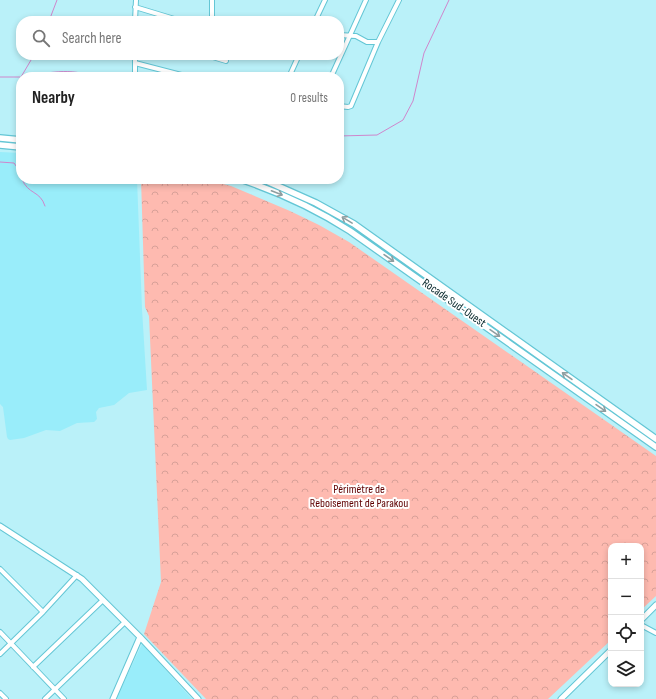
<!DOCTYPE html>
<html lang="en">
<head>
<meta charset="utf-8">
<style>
	body { margin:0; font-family:"Sofia Sans Condensed",sans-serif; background:#f6f6f6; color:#222 }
	.controls { position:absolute; right:12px; bottom:12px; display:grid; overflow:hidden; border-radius:8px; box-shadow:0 2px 6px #0003 }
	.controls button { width:36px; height:36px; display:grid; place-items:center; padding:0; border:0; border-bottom:1px solid #e0e0e0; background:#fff; color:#222; font:20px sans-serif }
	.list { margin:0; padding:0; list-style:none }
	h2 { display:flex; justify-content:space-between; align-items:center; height:52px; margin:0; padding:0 16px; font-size:17px }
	h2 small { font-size:13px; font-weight:400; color:#767676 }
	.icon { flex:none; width:22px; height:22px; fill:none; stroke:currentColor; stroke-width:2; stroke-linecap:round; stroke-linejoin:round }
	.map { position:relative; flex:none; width:656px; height:699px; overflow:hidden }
	.search { position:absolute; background:#fff; box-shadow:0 2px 6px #0003; left:16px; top:16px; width:328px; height:44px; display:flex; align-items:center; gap:10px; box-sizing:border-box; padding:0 14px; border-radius:16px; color:#767676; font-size:15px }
	.panel { position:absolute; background:#fff; box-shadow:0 2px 6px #0003; left:16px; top:72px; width:328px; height:112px; border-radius:16px }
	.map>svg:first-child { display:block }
	.built { fill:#99edfa }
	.forest { fill:url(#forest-crowns) }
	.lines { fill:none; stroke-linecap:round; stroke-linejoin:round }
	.stream { stroke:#cf86cc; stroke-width:1 }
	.minor-casing { stroke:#64c6d5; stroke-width:6 }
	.tertiary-casing { stroke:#64c6d5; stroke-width:7 }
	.secondary-casing { stroke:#64c6d5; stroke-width:8 }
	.minor { stroke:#fff; stroke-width:4 }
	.tertiary { stroke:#fff; stroke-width:5 }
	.secondary { stroke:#fff; stroke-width:5.5 }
	.oneway { stroke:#8f9ea0 }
	.labels { text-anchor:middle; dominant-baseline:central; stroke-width:4; stroke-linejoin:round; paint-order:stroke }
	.street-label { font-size:12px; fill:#06272b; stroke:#fff }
	.park-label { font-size:12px; fill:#5f0001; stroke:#fff }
</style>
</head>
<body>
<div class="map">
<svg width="656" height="699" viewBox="0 0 656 699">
	<defs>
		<pattern id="forest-crowns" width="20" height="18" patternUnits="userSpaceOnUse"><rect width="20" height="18" fill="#febab0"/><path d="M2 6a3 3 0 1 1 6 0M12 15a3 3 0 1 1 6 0" fill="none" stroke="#d8a098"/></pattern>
	</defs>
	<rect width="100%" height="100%" fill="#baf1f9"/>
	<!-- built -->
	<path class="built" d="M0,152l21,1v26h116l5,130 5,81 -18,3 -15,12 -15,3 -3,4 1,7 -3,3 -17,1 -17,8 -14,-1 -22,8 -14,2 -2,-1 -1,-2 -4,-30 -3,-3z
		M142,644l50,55h-76z"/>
	<!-- forest -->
	<path class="forest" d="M141,179h63l27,7 59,25 29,14 30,17 307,214v140l-15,14v-64h-30v94l-63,59h-342l-62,-65 17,-52 -12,-266 -4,-9z"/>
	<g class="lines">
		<!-- stream -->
		<path class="stream" d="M49,21l8,-21
			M0,77h20
			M21,77l13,-22
			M23,77c23,-4 49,-10 70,0
			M339,136l38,-1 26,-15 10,-19 11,-48 25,-53
			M0,162l14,1 7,10
			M22,179c6,16 18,11 23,27"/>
		<defs>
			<path id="minor" d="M135,7l46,14
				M135,21l1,-21
				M212,21v-21
				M315,21l10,-21
				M339,35l17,1 11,6h11
				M135,55v22
				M206,55l20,6
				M135,63l54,14
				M289,77l10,-22
				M331,77l35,-77
				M339,106l9,1 3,-1 27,-64 21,-42
				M0,569l43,43
				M641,625l15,8
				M0,632l64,67
				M0,654l43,-42 34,-37
				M33,667l70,-67
				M0,693l6,6
				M45,699l80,-77"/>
			<path id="tertiary" d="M0,526l82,53 58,58 58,62
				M641,620l15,-15
				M113,699l27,-62
				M561,699l50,-49"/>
			<path id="secondary" d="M0,138l21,2
				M0,145l21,2
				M240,179c39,13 76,30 110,52l306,216
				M262,179l54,24 38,21 302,215"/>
		</defs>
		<!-- minor casing -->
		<use href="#minor" class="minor-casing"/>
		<!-- tertiary casing -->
		<use href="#tertiary" class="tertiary-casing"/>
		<!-- secondary casing -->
		<use href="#secondary" class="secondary-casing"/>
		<!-- minor -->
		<use href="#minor" class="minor"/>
		<!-- tertiary -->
		<use href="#tertiary" class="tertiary"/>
		<!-- secondary -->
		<use href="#secondary" class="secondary"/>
	</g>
	<!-- one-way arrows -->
	<defs><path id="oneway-shaft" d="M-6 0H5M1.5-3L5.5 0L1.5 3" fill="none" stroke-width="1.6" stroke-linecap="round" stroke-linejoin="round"/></defs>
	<g class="oneway">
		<use href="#oneway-shaft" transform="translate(277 193) rotate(21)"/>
		<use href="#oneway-shaft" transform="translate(347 220) rotate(-149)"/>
		<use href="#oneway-shaft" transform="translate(389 258) rotate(35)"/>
		<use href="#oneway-shaft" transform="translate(495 333) rotate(35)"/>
		<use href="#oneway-shaft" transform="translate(567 376) rotate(-145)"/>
		<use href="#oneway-shaft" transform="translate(601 408) rotate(35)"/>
	</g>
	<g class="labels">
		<!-- street labels -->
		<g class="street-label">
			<text transform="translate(454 303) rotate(35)">Rocade Sud-Ouest</text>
		</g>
		<!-- park labels -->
		<g class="park-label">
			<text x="359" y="489">Périmètre de<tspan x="359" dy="14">Reboisement de Parakou</tspan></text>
		</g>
	</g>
</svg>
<div class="controls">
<button>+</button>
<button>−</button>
<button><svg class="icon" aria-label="locate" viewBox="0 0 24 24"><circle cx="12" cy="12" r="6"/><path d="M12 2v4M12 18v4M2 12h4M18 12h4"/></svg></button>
<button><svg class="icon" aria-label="layers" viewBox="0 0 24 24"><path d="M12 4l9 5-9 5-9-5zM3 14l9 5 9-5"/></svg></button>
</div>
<div class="search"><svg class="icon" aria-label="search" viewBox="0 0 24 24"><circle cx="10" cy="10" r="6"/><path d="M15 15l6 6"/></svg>Search here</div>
<section class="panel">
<h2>Nearby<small>0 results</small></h2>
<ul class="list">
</ul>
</section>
</div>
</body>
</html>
